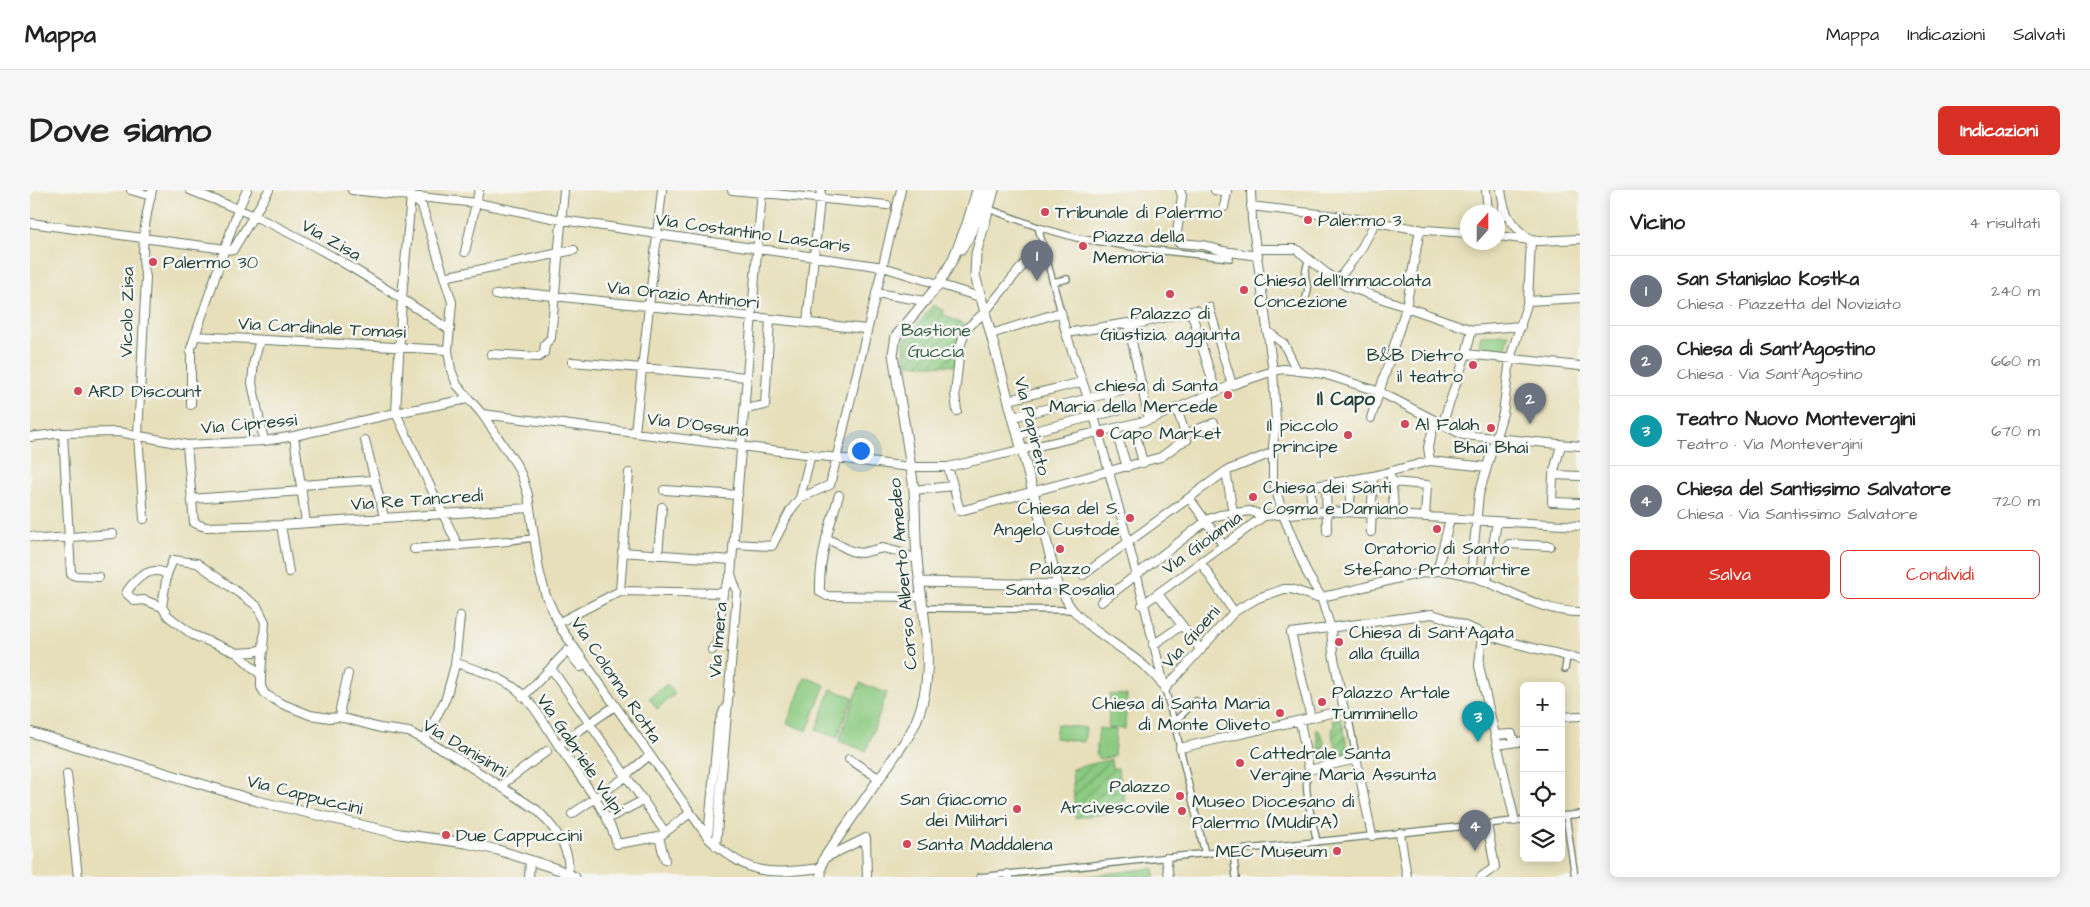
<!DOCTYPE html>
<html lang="it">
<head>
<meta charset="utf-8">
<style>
	body { margin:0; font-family:"Architects Daughter",sans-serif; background:#f6f6f6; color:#222 }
	.controls { position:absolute; right:15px; bottom:15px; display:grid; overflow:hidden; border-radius:8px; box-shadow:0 2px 12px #0003 }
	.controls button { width:45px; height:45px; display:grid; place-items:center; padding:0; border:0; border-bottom:1px solid #e0e0e0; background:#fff; color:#222; font:25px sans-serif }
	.compass { position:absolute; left:1430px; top:15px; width:45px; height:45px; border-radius:50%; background:#fff; box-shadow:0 2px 12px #0003; rotate:21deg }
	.you { position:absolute; left:830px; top:260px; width:18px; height:18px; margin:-12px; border:4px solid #fff; border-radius:50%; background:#1a73e8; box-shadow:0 0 0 8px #1a73e833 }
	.badge { display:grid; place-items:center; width:32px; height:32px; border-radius:50%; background:#d93025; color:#fff; font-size:16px; font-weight:700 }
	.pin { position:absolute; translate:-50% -41px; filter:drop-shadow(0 1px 2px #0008) }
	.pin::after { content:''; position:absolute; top:26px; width:18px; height:15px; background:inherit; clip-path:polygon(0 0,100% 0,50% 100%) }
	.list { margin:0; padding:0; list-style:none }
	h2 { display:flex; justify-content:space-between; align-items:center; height:65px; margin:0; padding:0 20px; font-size:21px }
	h2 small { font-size:16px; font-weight:400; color:#767676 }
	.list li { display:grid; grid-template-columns:32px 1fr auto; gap:15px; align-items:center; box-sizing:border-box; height:70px; padding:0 20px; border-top:1px solid #e0e0e0 }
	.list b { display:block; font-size:19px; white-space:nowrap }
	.list p { margin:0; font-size:16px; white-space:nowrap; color:#767676 }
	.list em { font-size:16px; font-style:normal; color:#767676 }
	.actions { display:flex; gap:10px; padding:15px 20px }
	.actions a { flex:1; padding:11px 0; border:1px solid #d93025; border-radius:8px; text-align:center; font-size:18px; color:#d93025 }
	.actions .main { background:#d93025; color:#fff }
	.icon { flex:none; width:28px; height:28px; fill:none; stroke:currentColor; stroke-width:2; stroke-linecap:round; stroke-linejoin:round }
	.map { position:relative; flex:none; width:1550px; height:687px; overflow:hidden; border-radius:8px }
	header { display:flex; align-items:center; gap:30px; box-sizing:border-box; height:70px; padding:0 25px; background:#fff; border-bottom:1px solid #e0e0e0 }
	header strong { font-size:24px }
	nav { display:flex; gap:28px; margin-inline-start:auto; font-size:18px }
	.intro { display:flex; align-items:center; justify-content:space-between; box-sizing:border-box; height:120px; padding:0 30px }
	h1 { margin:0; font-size:35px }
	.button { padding:12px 22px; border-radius:8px; background:#d93025; color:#fff; font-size:18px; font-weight:700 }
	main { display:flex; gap:30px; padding:0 30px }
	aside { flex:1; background:#fff; border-radius:8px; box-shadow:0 2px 12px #0003 }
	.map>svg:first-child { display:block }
	.green { fill:#8bca80; stroke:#55845a }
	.garden { fill:url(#garden-furrows); stroke:#55845a }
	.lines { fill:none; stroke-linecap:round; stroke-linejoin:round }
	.pedestrian-casing { stroke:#657663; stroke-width:8 }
	.minor-casing { stroke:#657663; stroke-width:10 }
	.tertiary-casing { stroke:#657663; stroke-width:11 }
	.pedestrian { stroke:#fff; stroke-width:5.5 }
	.minor { stroke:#fff; stroke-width:8 }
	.tertiary { stroke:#fff; stroke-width:9 }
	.poi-dot { fill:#d1495b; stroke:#f6f6f2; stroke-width:2 }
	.labels { text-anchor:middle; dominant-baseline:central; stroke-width:5; stroke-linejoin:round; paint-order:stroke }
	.poi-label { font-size:18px; fill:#1f3d34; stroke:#f6f6f2; text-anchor:start }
	.street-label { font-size:18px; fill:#1f3d34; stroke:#f6f6f2 }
	.park-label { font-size:18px; fill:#3a6047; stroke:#f6f6f2 }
	.neighbourhood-label { font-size:19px; font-weight:bold; fill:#1f3d34; stroke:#f6f6f2 }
</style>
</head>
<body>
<header>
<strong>Mappa</strong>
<nav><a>Mappa</a><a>Indicazioni</a><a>Salvati</a></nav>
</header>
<div class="intro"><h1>Dove siamo</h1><a class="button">Indicazioni</a></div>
<main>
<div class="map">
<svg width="1550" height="687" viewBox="0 0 1550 687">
	<defs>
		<pattern id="garden-furrows" width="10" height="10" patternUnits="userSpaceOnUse" patternTransform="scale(1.25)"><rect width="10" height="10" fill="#8bca80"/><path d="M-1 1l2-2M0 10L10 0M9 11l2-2" fill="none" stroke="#71a56a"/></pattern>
	</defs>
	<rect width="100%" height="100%" fill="#f6f6f2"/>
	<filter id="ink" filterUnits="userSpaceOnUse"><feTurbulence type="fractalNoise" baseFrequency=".02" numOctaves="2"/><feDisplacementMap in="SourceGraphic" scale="10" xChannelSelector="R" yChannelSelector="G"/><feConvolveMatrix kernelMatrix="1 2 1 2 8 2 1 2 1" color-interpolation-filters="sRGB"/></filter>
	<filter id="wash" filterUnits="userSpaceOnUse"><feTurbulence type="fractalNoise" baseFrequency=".0096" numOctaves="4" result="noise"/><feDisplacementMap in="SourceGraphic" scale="20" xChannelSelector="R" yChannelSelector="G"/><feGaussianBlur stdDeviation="1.12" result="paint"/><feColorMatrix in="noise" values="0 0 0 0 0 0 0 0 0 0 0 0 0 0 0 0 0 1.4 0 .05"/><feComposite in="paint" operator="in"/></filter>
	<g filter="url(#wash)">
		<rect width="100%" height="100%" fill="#e7dfba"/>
		<!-- green -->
		<path class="green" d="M1479,144l-3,16 -27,-5 2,-10z
			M775,487l20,8 -18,46 -20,-8z
			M830,493l27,10 -21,58 -27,-10z
			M637,494l8,10 -18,15 -8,-11z
			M801,499l22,8 -16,41 -21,-8z
			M1080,504l17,1 -2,34 -17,-1z
			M1027,534l29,4 -2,14 -29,-4z
			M1069,538l17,2 -2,26 -15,3 -3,-5z
			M1124,678l1,9h-76z"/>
		<!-- garden -->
		<path class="garden" d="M903,115l11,6 -1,3 23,12 -11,40 -50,-2 -1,-23z
			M1490,199l23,2 -3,22 -22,-2z
			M1311,528l8,36 -9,1c-5,-11 -11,-17 -6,-30l-2,-5z
			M1286,540h2c6,7 8,14 5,23l-3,1z
			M1081,569l1,9h6l7,34 -2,1 2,8 -50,7 -3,-49z"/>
	</g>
	<g filter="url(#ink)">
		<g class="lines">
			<defs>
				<path id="pedestrian" d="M959,19l49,18 39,11 68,11 85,9v-6
					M1008,37l23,85
					M1023,92l14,-3
					M1274,115l4,-15 -3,-16 3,-14
					M478,351l26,-3
					M893,418l150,2
					M1535,479l2,-13
					M1135,499l9,33 31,132
					M1314,520l4,4 9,48
					M1144,532l22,-21
					M1279,580c-8,13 5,56 8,72
					M1531,626l19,-2
					M1536,626l9,61
					M1203,661l3,26
					M950,687l544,-57"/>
				<path id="minor" d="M101,0l20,6
					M160,0c22,9 44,17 64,26 69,31 133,73 196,114
					M322,0l125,13 85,17 321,47 97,30
					M380,0l1,6 11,10 30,96 -4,48 3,20 6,15 25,29 34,50 6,12 6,19 11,75 7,26 16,34 147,209c43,38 58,35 112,29
					M702,0l155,15
					M1150,0l2,6 -6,44 3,3 24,2 20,6 35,5
					M1185,0l12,2 -3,15
					M1456,0l2,22
					M1471,0c3,24 9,34 28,49
					M381,6l-9,102 -6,115 62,133
					M1221,16l101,12 70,12
					M0,33l203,27 36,-60
					M1396,40l42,3
					M1468,42l5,-26
					M1468,46l41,5 41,-2
					M1227,59h39l34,27 16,10 126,44
					M435,62l14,-62
					M414,87l130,-27
					M1307,91l23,-30 16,-30
					M846,103l49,8
					M466,105l29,-2 341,36
					M1498,111l52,-3
					M1179,117l23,78
					M1161,121l25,81
					M777,133l14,-133
					M1099,136l67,-16
					M1237,141l17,13 13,27
					M1036,143l62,-10 21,97
					M961,144l70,-22 5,21 28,83 43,160 28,113
					M165,146l253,14
					M230,150l-6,21 -2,22 12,58
					M461,164l48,3 5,-4 1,-9 6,-6 13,-148
					M1436,164l114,12
					M542,172l175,15
					M979,210l73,-18
					M161,215v-57l47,-138 9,-20
					M715,219l20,-4 5,-86
					M927,221l-2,-17 5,-46 5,-18 20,-18 51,-63
					M452,224l428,53h38l201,-47 83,-35 41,-14 10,-2 41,5 56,18 83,43 117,11
					M983,227l129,-32
					M1341,228l35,-110 14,-79
					M1103,234l10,39
					M1412,235l24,-71 6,-24 49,-4
					M1085,239l12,38
					M605,242l27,-242
					M33,243l8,141 5,2 23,1
					M1155,244l29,-11
					M988,245l109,-27
					M264,246l12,87
					M0,247l33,-4 56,-1 68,13 77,-4 30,-5 102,-23 72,-14
					M335,250l19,77
					M157,255l7,78 11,4 76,-2 248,-17
					M1531,255l-8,30 -1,27 28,1
					M1400,271l-2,-14 7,-26
					M918,277l12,44 201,-54 19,-14 7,-3 -10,-31
					M1196,281l7,42
					M1523,285l27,1
					M1361,288l4,38
					M1362,292l35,3 -2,32
					M1296,294l1,47
					M271,295l72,-5
					M634,300l74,5
					M884,300l39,-4
					M809,305c-10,33 -20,63 -19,97l7,4 95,1
					M770,308l11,-44
					M1159,308l35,48
					M161,309l111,-8
					M1282,322l-2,-25 63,-11 57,-15 57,6
					M1319,322l3,-33
					M114,329l-6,-84 8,-158c-7,-24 0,-63 6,-87
					M251,335l8,47
					M1341,342l2,-56
					M0,346l12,3 71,-5
					M796,348l25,13 10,2 22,-5 19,5 15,7
					M704,354l38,2 18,-35 10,-13 30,-13 71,-295
					M1479,354l41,2
					M384,359l94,-8
					M592,362l110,8
					M628,365l4,-48
					M1171,373l33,49
					M1407,381l13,-52
					M1053,385l143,-104 43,-17 4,1
					M1441,386l8,-82 24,-81 7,-54 18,-58 3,-61
					M1457,391l10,-59
					M1028,395c5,8 9,19 16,26 25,28 63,42 87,72
					M590,401l9,-118
					M1128,404l43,56
					M1071,412l108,-83 11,-4 30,-4 14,5
					M1112,415l122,-89 63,-5 253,15
					M132,417l-18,-7 -9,1 -9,-8c6,-10 17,-21 29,-22 4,-1 9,2 12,3
					M528,433l62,-32 103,2
					M1452,443l-3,33 36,155
					M1123,455l29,-20
					M682,460l5,-7 6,-50 8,-19
					M207,463l17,-1 10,-4
					M426,473c19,6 39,12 56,23 21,15 33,39 47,60 20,31 48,62 58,98l42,-7 31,-24
					M521,478l114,164
					M231,485l-24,-22 -44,-18 -25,-19 -6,-9 5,-33 6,-14 24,3 60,43 8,16 -4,53v12l4,7 15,9 30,12 20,3 10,-1 40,11 29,4 40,21 88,57c17,17 35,39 31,64
					M1135,499l69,-77 8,-5 16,-9 26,-9h7l24,8h6c33,-6 65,-17 98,-23 8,-1 18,-4 26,-3 50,5 85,41 135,41
					M493,507l44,-46 14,16 4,-3
					M1531,527l19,-1
					M312,528l-2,-9 8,-35
					M1281,528l-20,-85 141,-19c18,5 33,12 50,19 32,12 66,18 98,26
					M1270,531l9,49 43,-10 5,2 15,74
					M1465,545l17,-1 2,8
					M395,549l21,-41 9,-33 5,-49
					M528,555l57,-39
					M1467,555l27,-4
					M1150,558l164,-38 -11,-57 -2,-24 -10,-32 -14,-24 -24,-58 -10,-36v-33l3,-26 -3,-49 -21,-151 -1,-30
					M819,569l31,20
					M37,584l11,103
					M470,596l47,-35
					M542,624l55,-38 2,-4 21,-17
					M577,629l37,-19
					M1370,643l7,44
					M629,647l6,23
					M678,647l10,-110 6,-17
					M686,656l21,-254 -6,-18 31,-384
					M795,668l41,-20 1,39
					M1136,668l3,19
					M978,684l1,3
					M499,687l1,-17
					M1451,687l14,-10 -8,-43"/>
				<path id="tertiary" d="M931,59c14,-18 18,-37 25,-59
					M891,392l137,3 -83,-310 1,-21 18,-64
					M0,542l227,69 143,33 66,9 32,7 59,19 18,8
					M791,687v-9l3,-10 84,-121c34,-56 14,-118 9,-179 -2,-23 -1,-46 -3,-68 -6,-46 -14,-91 -21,-136l3,-18 43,-52 14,-25 14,-35 10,-34"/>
			</defs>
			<!-- pedestrian casing -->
			<use href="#pedestrian" class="pedestrian-casing"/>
			<!-- minor casing -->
			<use href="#minor" class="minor-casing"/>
			<!-- tertiary casing -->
			<use href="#tertiary" class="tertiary-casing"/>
			<!-- pedestrian -->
			<use href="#pedestrian" class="pedestrian"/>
			<!-- minor -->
			<use href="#minor" class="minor"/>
			<!-- tertiary -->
			<use href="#tertiary" class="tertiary"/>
		</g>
	</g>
	<!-- markers -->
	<g class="poi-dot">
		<circle cx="1015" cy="22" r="5"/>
		<circle cx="1278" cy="30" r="5"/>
		<circle cx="1053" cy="56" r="5"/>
		<circle cx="123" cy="72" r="5"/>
		<circle cx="1214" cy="100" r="5"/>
		<circle cx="1140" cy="104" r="5"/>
		<circle cx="1443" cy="175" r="5"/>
		<circle cx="48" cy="201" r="5"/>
		<circle cx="1198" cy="205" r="5"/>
		<circle cx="1375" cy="234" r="5"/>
		<circle cx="1461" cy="238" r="5"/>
		<circle cx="1070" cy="243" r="5"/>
		<circle cx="1318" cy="245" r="5"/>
		<circle cx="1223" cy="307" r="5"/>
		<circle cx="1100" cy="328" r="5"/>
		<circle cx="1407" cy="339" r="5"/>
		<circle cx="1030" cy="359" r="5"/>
		<circle cx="1309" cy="452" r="5"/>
		<circle cx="1292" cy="512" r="5"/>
		<circle cx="1250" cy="523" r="5"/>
		<circle cx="1210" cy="573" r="5"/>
		<circle cx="1150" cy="606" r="5"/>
		<circle cx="987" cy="619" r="5"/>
		<circle cx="1152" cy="621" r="5"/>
		<circle cx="416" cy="645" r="5"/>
		<circle cx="877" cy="654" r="5"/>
		<circle cx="1307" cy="661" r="5"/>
	</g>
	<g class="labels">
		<!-- poi labels -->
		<g class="poi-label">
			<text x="1025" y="22">Tribunale di Palermo</text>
			<text x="1288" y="30">Palermo 3</text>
			<text x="1063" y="46">Piazza della<tspan x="1063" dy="21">Memoria</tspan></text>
			<text x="133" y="72">Palermo 30</text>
			<text x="1224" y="90">Chiesa dell'Immacolata<tspan x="1224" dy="21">Concezione</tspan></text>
			<text x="1140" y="123" text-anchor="middle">Palazzo di<tspan x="1140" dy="21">Giustizia, aggiunta</tspan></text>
			<text x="1433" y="165" text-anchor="end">B&amp;B Dietro<tspan x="1433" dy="21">il teatro</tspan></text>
			<text x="1188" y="195" text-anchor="end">chiesa di Santa<tspan x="1188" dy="21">Maria della Mercede</tspan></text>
			<text x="58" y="201">ARD Discount</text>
			<text x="1385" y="234">Al Falah</text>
			<text x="1308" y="235" text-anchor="end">Il piccolo<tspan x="1308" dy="21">principe</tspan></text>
			<text x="1080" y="243">Capo Market</text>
			<text x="1461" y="257" text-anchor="middle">Bhai Bhai</text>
			<text x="1233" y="297">Chiesa dei Santi<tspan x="1233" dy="21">Cosma e Damiano</tspan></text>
			<text x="1090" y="318" text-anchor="end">Chiesa del S.<tspan x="1090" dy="21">Angelo Custode</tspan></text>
			<text x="1407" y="358" text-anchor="middle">Oratorio di Santo<tspan x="1407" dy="21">Stefano Protomartire</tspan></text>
			<text x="1030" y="378" text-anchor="middle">Palazzo<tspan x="1030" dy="21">Santa Rosalia</tspan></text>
			<text x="1319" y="442">Chiesa di Sant'Agata<tspan x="1319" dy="21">alla Guilla</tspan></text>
			<text x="1302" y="502">Palazzo Artale<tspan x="1302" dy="21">Tumminello</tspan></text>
			<text x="1240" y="513" text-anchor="end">Chiesa di Santa Maria<tspan x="1240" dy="21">di Monte Oliveto</tspan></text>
			<text x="1220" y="563">Cattedrale Santa<tspan x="1220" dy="21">Vergine Maria Assunta</tspan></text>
			<text x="1140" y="596" text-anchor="end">Palazzo<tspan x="1140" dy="21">Arcivescovile</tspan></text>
			<text x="977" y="609" text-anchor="end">San Giacomo<tspan x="977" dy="21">dei Militari</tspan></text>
			<text x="1162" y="611">Museo Diocesano di<tspan x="1162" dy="21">Palermo (MUdiPA)</tspan></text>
			<text x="426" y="645">Due Cappuccini</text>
			<text x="887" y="654">Santa Maddalena</text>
			<text x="1297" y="661" text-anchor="end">MEC Museum</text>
		</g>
		<!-- street labels -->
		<g class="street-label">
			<text transform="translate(723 43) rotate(8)">Via Costantino Lascaris</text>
			<text transform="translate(301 50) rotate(30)">Via Zisa</text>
			<text transform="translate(653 105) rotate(6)">Via Orazio Antinori</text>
			<text transform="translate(97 122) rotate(-89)">Vicolo Zisa</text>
			<text transform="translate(292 138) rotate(3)">Via Cardinale Tomasi</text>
			<text transform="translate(219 234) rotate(-5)">Via Cipressi</text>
			<text transform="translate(668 235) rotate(7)">Via D'Ossuna</text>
			<text transform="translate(1002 236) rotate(76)">Via Papireto</text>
			<text transform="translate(387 310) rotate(-4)">Via Re Tancredi</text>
			<text transform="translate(1172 353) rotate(-36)">Via Gioiamia</text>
			<text transform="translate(873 384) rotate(-95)">Corso Alberto Amedeo</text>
			<text transform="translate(1161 447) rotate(-48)">Via Gioeni</text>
			<text transform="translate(688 450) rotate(-85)">Via Imera</text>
			<text transform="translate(586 490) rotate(56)">Via Colonna Rotta</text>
			<text transform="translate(435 558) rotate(31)">Via Danisinni</text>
			<text transform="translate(550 564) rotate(56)">Via Gabriele Vulpi</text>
			<text transform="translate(275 605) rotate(14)">Via Cappuccini</text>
		</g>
		<!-- park labels -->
		<g class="park-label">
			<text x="906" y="140">Bastione<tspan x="906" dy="21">Guccia</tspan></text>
		</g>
		<!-- neighbourhood labels -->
		<g class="neighbourhood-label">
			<text x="1316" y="209">Il Capo</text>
		</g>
	</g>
</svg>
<div class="controls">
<button>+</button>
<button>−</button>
<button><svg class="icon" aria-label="locate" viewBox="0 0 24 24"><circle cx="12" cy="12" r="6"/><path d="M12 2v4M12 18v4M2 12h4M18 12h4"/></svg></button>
<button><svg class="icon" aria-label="layers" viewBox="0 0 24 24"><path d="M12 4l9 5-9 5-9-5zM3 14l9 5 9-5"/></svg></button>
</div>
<svg class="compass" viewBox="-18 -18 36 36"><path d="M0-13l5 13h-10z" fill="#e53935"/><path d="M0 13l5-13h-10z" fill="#767676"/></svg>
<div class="you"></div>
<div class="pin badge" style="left:1007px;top:91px;background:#6b7280">1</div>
<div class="pin badge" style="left:1500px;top:234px;background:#6b7280">2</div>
<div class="pin badge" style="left:1448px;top:552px;background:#0f9aa8">3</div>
<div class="pin badge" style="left:1445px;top:661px;background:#6b7280">4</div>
</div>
<aside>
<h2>Vicino<small>4 risultati</small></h2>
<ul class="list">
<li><span class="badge" style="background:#6b7280">1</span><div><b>San Stanislao Kostka</b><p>Chiesa · Piazzetta del Noviziato</p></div><em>240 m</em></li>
<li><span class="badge" style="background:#6b7280">2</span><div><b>Chiesa di Sant'Agostino</b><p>Chiesa · Via Sant'Agostino</p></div><em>660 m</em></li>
<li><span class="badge" style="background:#0f9aa8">3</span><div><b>Teatro Nuovo Montevergini</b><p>Teatro · Via Montevergini</p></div><em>670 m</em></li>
<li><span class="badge" style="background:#6b7280">4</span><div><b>Chiesa del Santissimo Salvatore</b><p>Chiesa · Via Santissimo Salvatore</p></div><em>720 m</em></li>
</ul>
<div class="actions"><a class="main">Salva</a><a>Condividi</a></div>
</aside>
</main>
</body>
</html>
